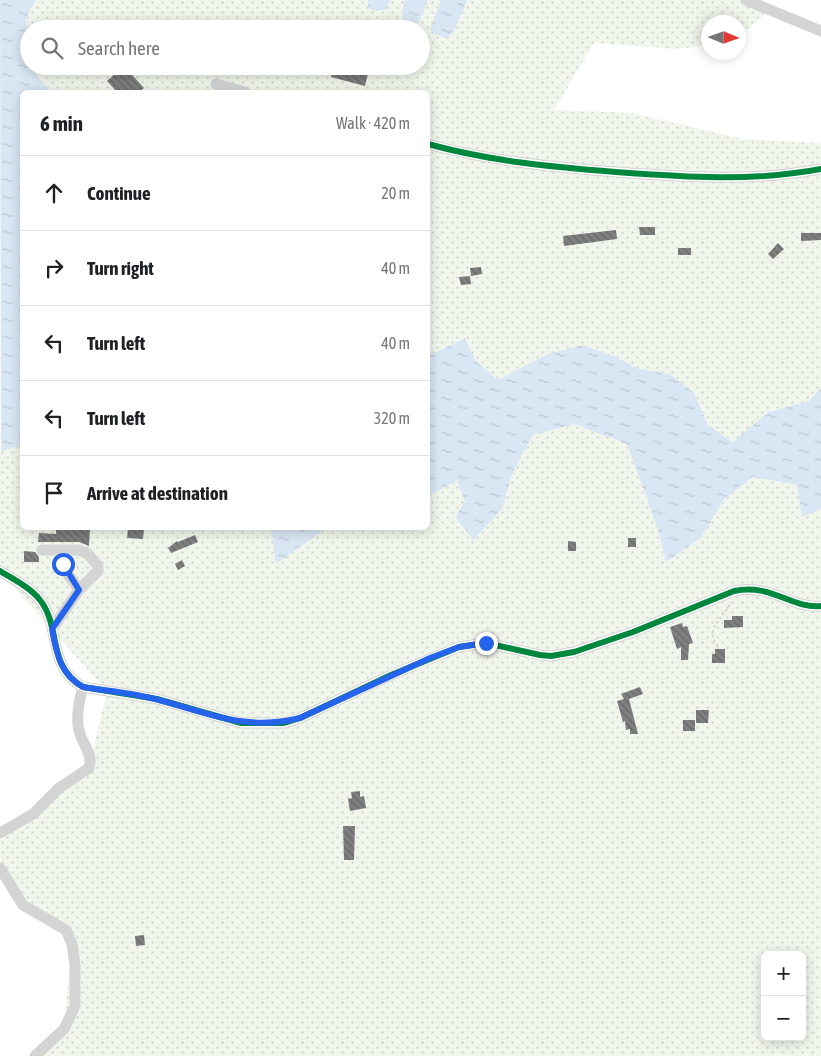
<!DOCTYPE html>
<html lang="en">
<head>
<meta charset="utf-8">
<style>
	body { margin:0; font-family:"Asap Condensed",sans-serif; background:#f6f6f6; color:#202124 }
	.controls { position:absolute; right:15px; bottom:15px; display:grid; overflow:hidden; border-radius:8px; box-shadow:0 2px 12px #0003 }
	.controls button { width:45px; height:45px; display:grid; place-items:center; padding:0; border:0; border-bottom:1px solid #e0e0e0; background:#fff; color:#202124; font:25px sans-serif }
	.compass { position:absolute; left:701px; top:15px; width:45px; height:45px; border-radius:50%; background:#fff; box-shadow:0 2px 12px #0003; rotate:92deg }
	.stop { position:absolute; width:15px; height:15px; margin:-11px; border:4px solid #2563eb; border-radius:50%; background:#fff }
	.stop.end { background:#2563eb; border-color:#fff; box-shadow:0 1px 5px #0008 }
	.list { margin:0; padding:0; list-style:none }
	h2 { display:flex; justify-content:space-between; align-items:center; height:65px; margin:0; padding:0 20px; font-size:21px }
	h2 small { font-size:16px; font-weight:400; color:#757577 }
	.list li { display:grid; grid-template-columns:32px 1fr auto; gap:15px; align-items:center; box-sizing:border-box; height:75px; padding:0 20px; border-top:1px solid #e0e0e0 }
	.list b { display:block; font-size:19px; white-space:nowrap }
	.list em { font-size:16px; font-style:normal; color:#757577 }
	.icon { flex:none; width:28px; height:28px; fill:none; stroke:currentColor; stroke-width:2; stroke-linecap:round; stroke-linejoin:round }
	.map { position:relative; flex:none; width:821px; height:1056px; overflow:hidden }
	.search { position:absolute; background:#fff; box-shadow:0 2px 12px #0003; left:20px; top:20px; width:410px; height:55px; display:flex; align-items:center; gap:12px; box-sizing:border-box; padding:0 18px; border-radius:28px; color:#757577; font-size:19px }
	.panel { position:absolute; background:#fff; box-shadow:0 2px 12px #0003; left:20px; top:90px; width:410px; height:440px; border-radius:8px }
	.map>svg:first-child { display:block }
	.grass { fill:url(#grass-dots); fill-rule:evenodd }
	.water { fill:url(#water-ripples) }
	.building { fill:url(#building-back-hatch) }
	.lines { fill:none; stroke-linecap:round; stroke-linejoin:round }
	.path { stroke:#d4d4d4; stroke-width:2; stroke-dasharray:2.5 2.5; stroke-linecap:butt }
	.minor { stroke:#d4d4d4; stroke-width:11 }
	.cycleway-casing { stroke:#fff; stroke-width:9 }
	.cycleway { stroke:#00873e; stroke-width:6 }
	.route { stroke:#2563eb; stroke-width:6 }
</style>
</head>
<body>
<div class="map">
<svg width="821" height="1056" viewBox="0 0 821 1056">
	<defs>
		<pattern id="grass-dots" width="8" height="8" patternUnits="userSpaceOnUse" patternTransform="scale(1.25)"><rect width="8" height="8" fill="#f1f6ec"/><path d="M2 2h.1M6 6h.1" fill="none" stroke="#cfd3cb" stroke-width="1.8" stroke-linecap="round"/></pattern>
		<pattern id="water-ripples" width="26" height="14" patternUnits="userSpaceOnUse" patternTransform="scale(1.25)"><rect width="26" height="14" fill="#d9e6f3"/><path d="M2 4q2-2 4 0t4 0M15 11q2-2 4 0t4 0" fill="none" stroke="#bbc6d1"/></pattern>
		<pattern id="building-back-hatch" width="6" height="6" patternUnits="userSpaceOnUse" patternTransform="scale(1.25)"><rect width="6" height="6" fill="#7f7f7f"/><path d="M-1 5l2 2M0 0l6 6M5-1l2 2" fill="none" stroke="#686868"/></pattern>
	</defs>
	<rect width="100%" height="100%" fill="#fff"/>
	<!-- grass -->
	<path class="grass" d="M36,0h726l8,10 -31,27 -1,-15h-30v23l-30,4 -84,-6 -40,67 78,3 111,26 78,4v245l-12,13 -41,11 -35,30 -25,-17 -14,-32 -24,-19 -31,-5 -25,-13 -66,-2 -50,26 -22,-19 -11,-23 -37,18v-264h-377l-21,-26h391v-37h-392v22l-3,-33z
		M574,424l53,20 31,86 8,32 35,-24 24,-40 28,-21 44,8 5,31 19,-7v547h-786l29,-28 8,-84 -27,-25 -44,-49 -1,-36 90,-71 17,-72 -107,-119v-122l22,-5v83h249l5,36 51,-36h101v-31l29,-18 8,23 -10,15 18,23 29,-31 11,-37 20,-37zM765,955h37v82h-37z"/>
	<!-- water -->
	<path class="water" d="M0,0h36l-10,18 3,48 22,26h-29v353l-21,6z
		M368,0h22l-5,10 -10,1 -7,-3z
		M405,0h23l-9,22 -5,3 -11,-4 -1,-9z
		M441,0h26l-14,33 -7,5 -12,-4 -4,-5z
		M465,338l11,23 22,19 50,-26 35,-9 31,11 25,13 31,5 24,19 14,32 25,17 35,-30 41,-11 12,-13v121l-19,8 -5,-32 -44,-8 -28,21 -24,40 -35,24 -8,-32 -31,-86 -53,-20 -41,11 -20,37 -11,37 -29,31 -18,-23 10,-15 -8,-22 -29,17v-141z
		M271,528h56l-51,36z"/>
	<!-- building -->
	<path class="building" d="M124,66l20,22 -5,4h-22l-10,-11z
		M334,66h11l23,7 -3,13 -34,-9z
		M639,227h16v8h-15z
		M616,230l1,9 -53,7 -1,-10z
		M801,233h20v7l-20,1z
		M778,243l6,6 -11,10 -5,-5z
		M678,248h13v7h-13z
		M481,267l1,7 -11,2 -1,-8z
		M470,276l1,8 -10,1 -2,-8z
		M56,528h34l-1,18 -10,-4h-41l1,-9 17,1z
		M128,528h16l-1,11 -16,-1z
		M195,535l3,7 -27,11 -3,-5 9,-7 1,1z
		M628,538h8v9h-8z
		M568,541l8,1v9h-8z
		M24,551l11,1 4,5v5h-15z
		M182,560l3,6 -7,4 -3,-6z
		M732,616h11v11l-19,1v-8h8z
		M682,623l1,4 4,-1 6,17 -4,1 -1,16h-7v-13l-4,2 -7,-22z
		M715,649h10v14h-13v-9h3z
		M640,687l3,7 -14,5 9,35h-8v-5l-4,1 -1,-9 -2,1 -6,-21 7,-2 -3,-5z
		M696,710h13l-1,13h-12z
		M683,720h12v11h-12z
		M360,791v6l4,-1 2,12 -16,3 -2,-12 4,-1 -1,-6z
		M343,826h12l-1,34h-10z
		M144,935l1,10 -9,1 -1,-10z"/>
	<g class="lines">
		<!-- path -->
		<path class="path" d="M718,646c-15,-17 6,-28 13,-44"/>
		<!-- minor -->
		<path class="minor" d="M746,0l75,31
			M216,84l29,8
			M428,144c61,17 124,23 188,28 68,5 137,10 205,-3
			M42,550h37l9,4 10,12v5l-19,19 -27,39
			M63,552c-6,12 9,27 16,38
			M0,571c13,8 31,17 40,29 22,28 6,66 43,87l74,12 84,24h43l16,-5 91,-43 68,-28 27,-4 54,12 11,1 23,-4 59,-20 101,-41c38,-8 57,18 87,15
			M0,833l33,-19 26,-26 30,-20c4,-14 -5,-22 -9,-34 -5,-14 -1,-33 3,-47
			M0,868l23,37 43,25 6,14 3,21v41l-11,23 -29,27"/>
		<defs>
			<path id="cycleway" d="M428,144c61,17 124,23 188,28 68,5 137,10 205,-3
				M0,571c13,8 31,17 40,29 22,28 6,66 43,87l74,12 84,24h43l16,-5 91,-43 68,-28 27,-4 54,12 11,1 23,-4 59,-20 101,-41c38,-8 57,18 87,15"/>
		</defs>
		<!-- cycleway casing -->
		<use href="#cycleway" class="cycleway-casing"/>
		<!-- cycleway -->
		<use href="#cycleway" class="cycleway"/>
	</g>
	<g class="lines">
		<!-- route -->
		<path class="route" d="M63,564l16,26 -27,39c4,24 9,46 31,58 24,4 49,6 72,12 52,13 90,33 145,19l130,-60 29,-11 27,-4"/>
	</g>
</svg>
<div class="controls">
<button>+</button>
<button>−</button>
</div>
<svg class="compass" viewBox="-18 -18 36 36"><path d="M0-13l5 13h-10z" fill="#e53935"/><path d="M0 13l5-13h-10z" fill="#757577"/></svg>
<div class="stop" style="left:63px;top:564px"></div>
<div class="stop end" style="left:486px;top:643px"></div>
<div class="search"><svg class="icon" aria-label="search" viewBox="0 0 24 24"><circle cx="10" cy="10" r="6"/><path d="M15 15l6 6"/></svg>Search here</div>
<section class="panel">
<h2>6 min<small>Walk · 420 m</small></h2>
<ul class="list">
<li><svg class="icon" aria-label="ahead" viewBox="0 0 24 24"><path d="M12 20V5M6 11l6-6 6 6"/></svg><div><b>Continue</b></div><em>20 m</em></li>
<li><svg class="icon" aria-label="right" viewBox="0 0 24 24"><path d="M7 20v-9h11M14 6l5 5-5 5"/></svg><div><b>Turn right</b></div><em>40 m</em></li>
<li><svg class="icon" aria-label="left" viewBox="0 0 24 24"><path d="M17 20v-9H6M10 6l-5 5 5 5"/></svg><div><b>Turn left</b></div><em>40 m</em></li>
<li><svg class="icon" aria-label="left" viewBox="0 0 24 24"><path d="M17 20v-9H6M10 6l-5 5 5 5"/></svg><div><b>Turn left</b></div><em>320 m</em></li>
<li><svg class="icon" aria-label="arrive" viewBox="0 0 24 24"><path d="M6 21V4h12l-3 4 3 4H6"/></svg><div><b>Arrive at destination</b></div></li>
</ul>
</section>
</div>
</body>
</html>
